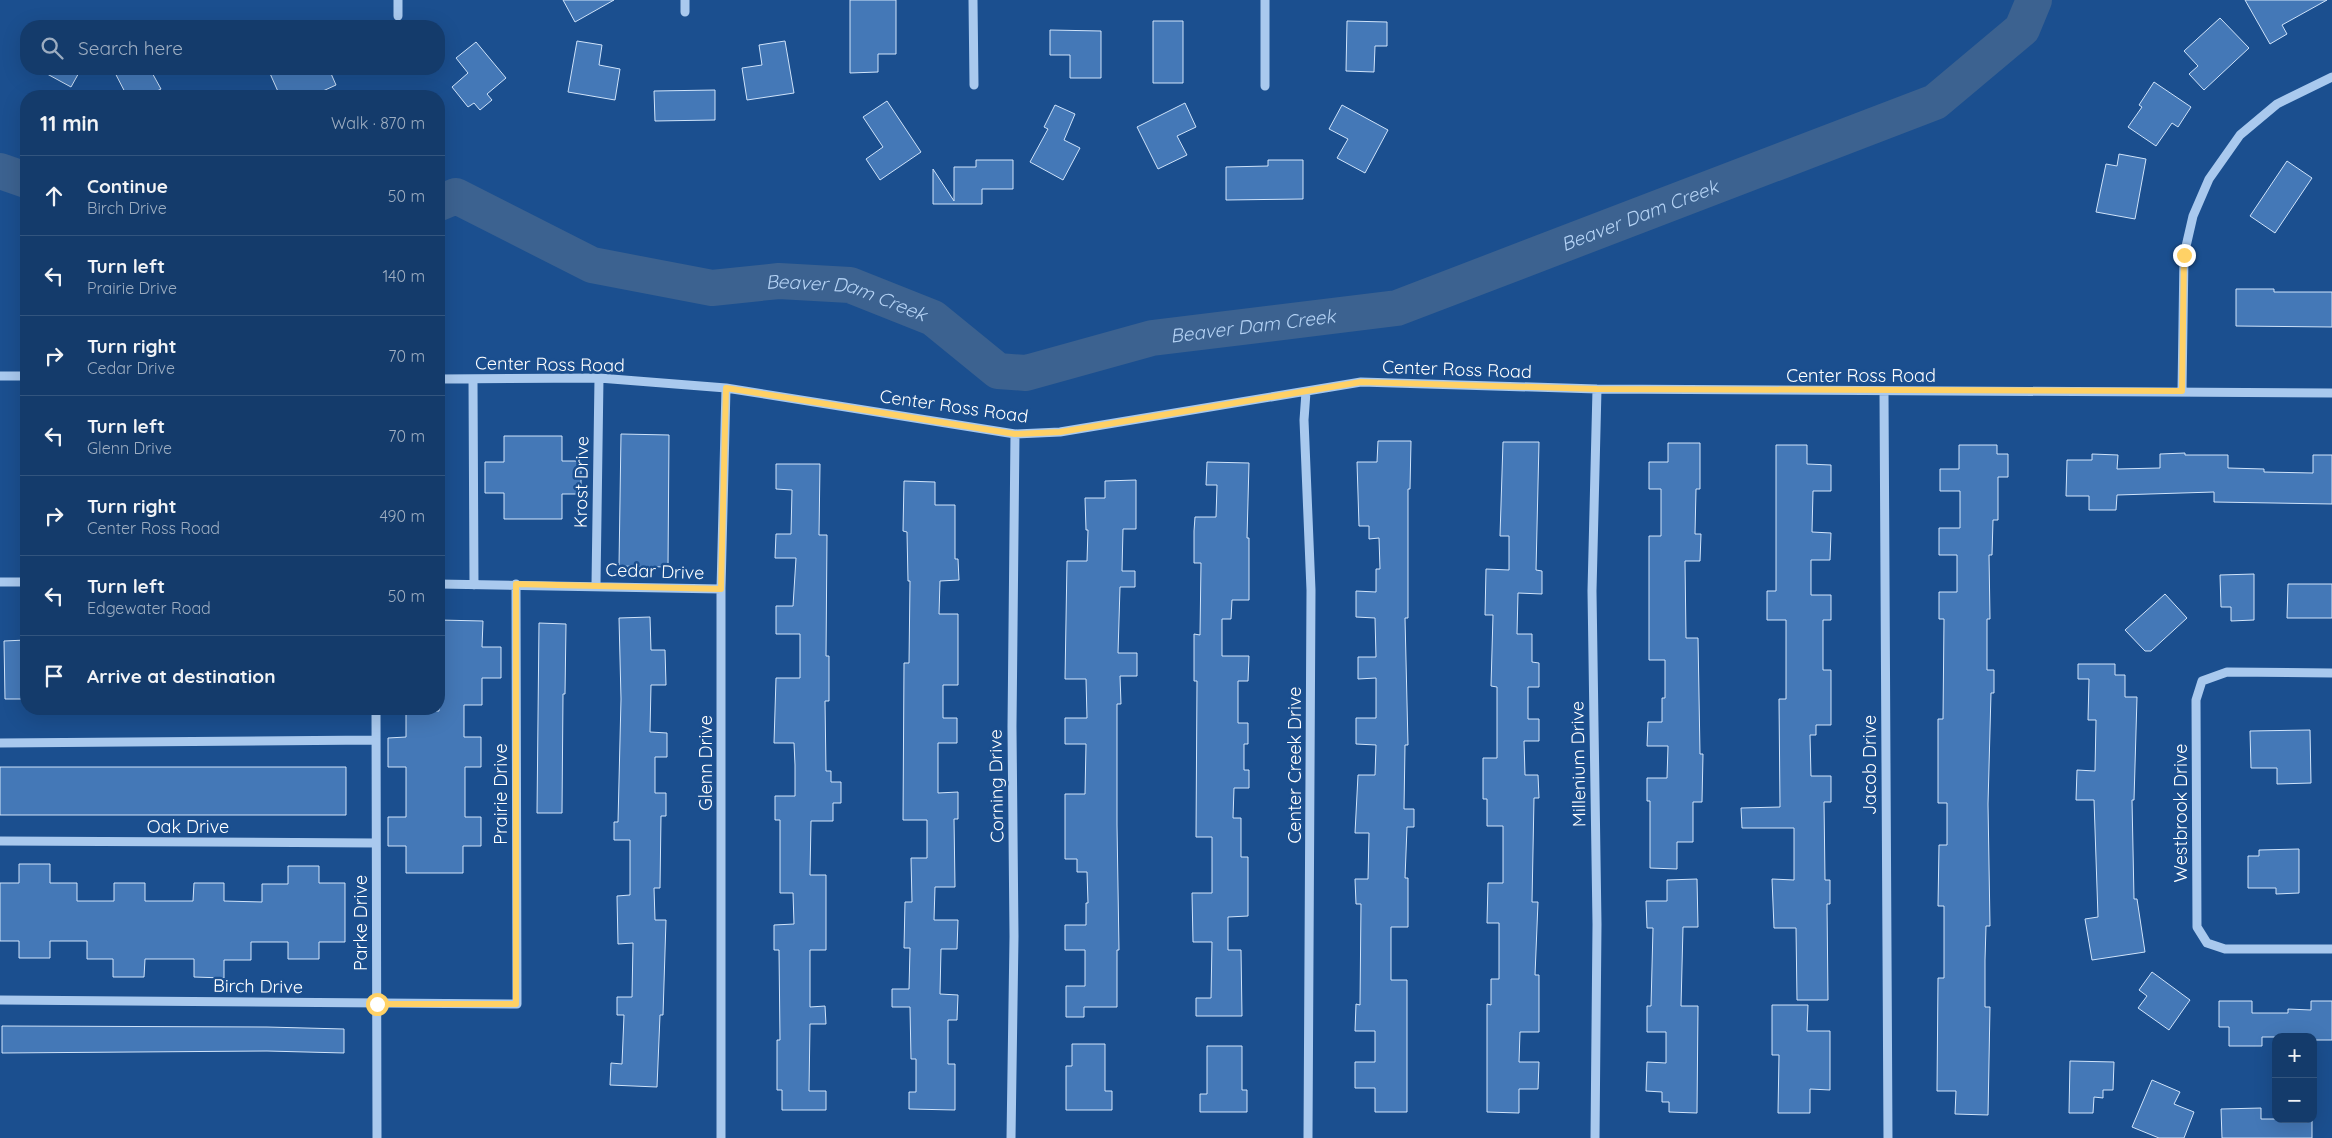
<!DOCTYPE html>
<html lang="en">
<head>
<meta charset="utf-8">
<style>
	body { margin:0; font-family:Quicksand,sans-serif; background:#214673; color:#f1f3f6 }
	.controls { position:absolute; right:15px; bottom:15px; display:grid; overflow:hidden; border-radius:10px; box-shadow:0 5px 20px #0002 }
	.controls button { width:45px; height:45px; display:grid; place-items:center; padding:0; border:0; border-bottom:1px solid #33557e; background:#143b6b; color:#f1f3f6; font:25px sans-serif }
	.stop { position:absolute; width:15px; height:15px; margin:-11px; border:4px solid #ffd166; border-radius:50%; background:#fff }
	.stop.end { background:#ffd166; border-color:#fff; box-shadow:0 1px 5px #0008 }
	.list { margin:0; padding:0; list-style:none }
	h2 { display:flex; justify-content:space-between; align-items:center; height:65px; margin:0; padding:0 20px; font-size:21px }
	h2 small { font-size:16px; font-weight:400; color:#9dadc1 }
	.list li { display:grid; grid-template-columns:32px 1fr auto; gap:15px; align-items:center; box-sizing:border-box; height:80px; padding:0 20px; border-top:1px solid #33557e }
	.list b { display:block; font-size:19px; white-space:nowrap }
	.list p { margin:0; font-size:16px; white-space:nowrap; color:#9dadc1 }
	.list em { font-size:16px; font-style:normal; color:#9dadc1 }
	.icon { flex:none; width:28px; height:28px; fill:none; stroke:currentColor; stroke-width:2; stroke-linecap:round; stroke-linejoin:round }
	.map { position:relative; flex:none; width:2332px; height:1138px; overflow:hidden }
	.search { position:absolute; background:#143b6b; box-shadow:0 5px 20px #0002; left:20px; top:20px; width:425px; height:55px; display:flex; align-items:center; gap:12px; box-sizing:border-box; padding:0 18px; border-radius:20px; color:#9dadc1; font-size:19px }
	.panel { position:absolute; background:#143b6b; box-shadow:0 5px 20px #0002; left:20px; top:90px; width:425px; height:625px; border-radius:20px }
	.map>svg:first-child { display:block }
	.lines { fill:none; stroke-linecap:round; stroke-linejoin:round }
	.river { stroke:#3c6290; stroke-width:36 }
	.building { fill:#4478b7; stroke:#cfe3fa }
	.minor { stroke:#a9c9ee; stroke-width:9 }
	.route { stroke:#ffd166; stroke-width:6 }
	.labels { text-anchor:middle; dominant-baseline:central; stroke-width:5; stroke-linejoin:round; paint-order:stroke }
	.street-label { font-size:18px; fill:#fff; stroke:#1b4f8f }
	.water-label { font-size:19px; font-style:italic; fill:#b5d3f5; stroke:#1b4f8f }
</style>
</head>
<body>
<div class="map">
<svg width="2332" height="1138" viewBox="0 0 2332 1138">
	<rect width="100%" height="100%" fill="#1b4f8f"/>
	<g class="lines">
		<!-- river -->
		<g class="river">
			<path d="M0,171l26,9"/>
			<path id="s1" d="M439,203l17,-7 136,69 120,23 67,-7 71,4 83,33 65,53 28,2 126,-35 245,-30 538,-206 87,-73 12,-29"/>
		</g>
	</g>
	<!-- building -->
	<path class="building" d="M563,0h51l-39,22z
		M850,0h46v54h-18v18l-28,1z
		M2245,0h82l-45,25 5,9 -17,10z
		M2220,18l29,30 -45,42 -15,-16 9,-8 -14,-15z
		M1153,21h30v62h-30z
		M1347,21l40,1v24h-12l-1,26 -28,-1z
		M1050,30l51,1v47h-31v-23h-20z
		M577,41l25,4 -3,20 21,4 -5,31 -47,-8z
		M785,41l9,52 -47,7 -5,-32 20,-3 -3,-20z
		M476,42l30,36 -19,16 5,6 -12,10 -6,-7 -6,4 -16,-20 16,-14 -12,-15z
		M38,69h43l-10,18z
		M113,69h37l11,20 -14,7h-20z
		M268,69h61l7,16 -24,11h-32z
		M2154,82l37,25 -13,20 -6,-4 -16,23 -28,-19 14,-20 -3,-2z
		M715,90v30l-60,1 -1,-30z
		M887,101l34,51 -41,28 -14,-21 17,-12 -20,-30z
		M1185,103l11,24 -19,9 10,19 -29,14 -21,-42z
		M1055,105l20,9 -11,26 16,8 -17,32 -33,-18 18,-33 -4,-2z
		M1342,105l46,25 -23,43 -28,-15 11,-19 -19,-10z
		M2119,154l27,5 -11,60 -39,-7 10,-48 11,2z
		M976,160h37v29h-31v15h-49v-35l21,32v-34h22z
		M1268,160h35v39l-77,1v-33l42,-1z
		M2287,161l25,17 -37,55 -25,-17z
		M2236,289h38v3h58v35l-96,-1z
		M621,434l48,1 -1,132 -49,-1z
		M504,436h58v25h19v33h-19v25h-58v-26h-19v-31h19z
		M1378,441h33l-1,48h-2v129h-3l3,127h-3l-1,64h10v18h-7l-2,51h3v49h-17v53h16v132h-32v-24h-20v-26h20v-31h-20l1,-27 4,1 1,-101h-5l-1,-25h13l1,-46h-14l3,-58h17l1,-30 -20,-1v-26h20v-40l-18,1v-22h18l-1,-39 -19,-1v-26l20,1v-23h4l-1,-31 -10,1v-13h-10l-2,-64h20z
		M1503,442h36l-3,128 6,1v23l-24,-1 -1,41h15v28l7,1v24h-11v32h11v22h-15l1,34h13l1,23h-5l-2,104h6l-3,73h4v57h-19l-1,30h20l-1,27h-19v24l-32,-1v-108l4,1v-26h8v-56h-12l1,-40h15v-57h-16v-27h-4v-41h14v-71l-6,-1 2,-71h-8l1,-46 23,1v-34h-9z
		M1668,443h32v46h-4l-1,45h6l-1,27h-15l1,77h12l2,116h3l-1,48h-9v40h-16v27l-27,-1v-67h-3v-23h20l1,-32h-21l1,-24h14v-24h3v-38h-16v-124h12v-47h-12v-27h19z
		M1776,445h31v19l24,1v26h-18l-1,41 19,1 -1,27h-19v35h20v25h-8v50h8v55h-15v10h-6l1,41h20v26h-7l1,78h5v24h-3l1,96h-31l-1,-72h-22l-2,-49 22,1v-52h-52l-1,-20 39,-1 -1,-108h7v-79h-19v-29h9z
		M1959,445h38v9h11v23h-10v43h-5l-1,35h-3l1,64h-3v51h7v23h-3l-3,111 2,122h-4l-1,34v47h5l-2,108 -33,-1 1,-23h-19l1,-113h6v-72h-6l1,-61h8v-42h-9v-84h5l1,-100h-5v-27h18v-37h-18v-27h21v-37h-20v-22h19z
		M2185,453v2h43v13l36,1v3l49,1v-18h19v49l-118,-2v-10l-97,3 -1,15h-27v-14h-23l1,-36h25v-6l26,1 -1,14 43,-1v-14z
		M1207,462l42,1 -2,75h2v62h-17l-1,19h-9v37h27l-1,25h-10v42h10v21h-4v26h5v18h-15l-1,30h8v39h7v59l-20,1v33h13l1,66h-46v-18h15l1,-56h-19l-1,-49h20v-56h-16l1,-156h-3v-47l6,1 1,-72h-7v-32l1,-14h21l1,-32h-11z
		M776,464h44l-1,71h8l-1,121h3v45h-4l1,70h5v11h10v21h-8v18h-22l-1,54h16v75h-16v57l15,-1 1,18h-16l-1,67h17v19h-44v-20h-5v-50h3l-1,-90h-5v-25l20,-1 -1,-31h-13v-73h-5v-24h20v-31l-1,-22h-20l2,-65h24v-44h-24v-28h17l3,-48h-21l1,-24h15l1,-44 -16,-1z
		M1136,480v49h-13l-1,42h13v16h-15l-2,66h19v23h-17l1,28h-4v121l2,125h-2v57h-33v10h-18v-31h19v-36h-20v-25h21v-22h2l-1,-31h-10v-13h-12v-65h20l1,-50h-21v-26h22l-1,-39h-21l2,-118h20l1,-31h-2l-1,-32h20v-17z
		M904,481l31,1v23h20v54h3l1,21 -19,1 -1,33h19v71h-15v33h14v25h-19v50l20,-1v27h-4l1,68h-20l-1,33h24l-1,29h-16l-1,45 18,1 -1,25h-9v44h7v46l-46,-1v-17h7v-33h-5l-1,-52h-18v-18h17l1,-41h-6l1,-46h7l-1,-44h16v-38h-24l1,-157h5l1,-82h-2l-1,-49 -4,-1z
		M2254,574v46l-23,1v-14h-10l-1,-32z
		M2288,584h44v34h-45z
		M2165,594l22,24 -36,33h-6l-20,-21z
		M650,617l1,33h14l1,35h-15l-1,47 17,1v24h-12v36h11v23h-5l-1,72h-6l1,32h11l-3,95h-3l-3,72 -47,-2 1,-22 11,1 2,-49h-7v-18h15l1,-54 -15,1 -1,-48 13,-1v-55h-16v-18h4l3,-123 -2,-81z
		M439,620l44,1 -1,26h19v31h-19v27h-18v32h17v30h-16v50h16v29h-18v27h-57v-27h-18v-29h18v-50h-18v-29l18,-1v-26h33z
		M539,623l27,1 -1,70h-2l-1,119h-25z
		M26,640v59h-21l-1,-58z
		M2078,664h37v11h10v22h12l-3,103h-2l2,99h3l8,53 -53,8 -7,-41 13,-2 -4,-117h-18l1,-30 18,1 1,-51h-8l1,-41h-11z
		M2310,730l1,53 -34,1v-16h-26l-1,-37z
		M0,767h346v48h-346z
		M2299,849v44l-23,1v-6h-28v-32h11v-6z
		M19,864h31v19h27v18h37v-18h31v18h48l1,-18h30v18l38,1v-18h26v-18h31v17h26v59h-26v17h-31v-17h-37v18h-27v18l-30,-1v-18h-49l-1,18h-31v-18h-26v-18h-37v17h-31v-17h-19v-58h19z
		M1697,879l1,48h-15l-2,79h17l-1,107 -28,-1v-10h-7v-10l-16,-1 1,-29 19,1v-31h-19v-26h4l2,-78h-6l-1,-27h21v-21z
		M2152,972l38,28 -21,30 -31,-22 9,-12 -8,-6z
		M2219,1001h33v12h36v-4l23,1v-9h21v39h-19v-3h-51v9h-33v-19h-10z
		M1772,1005h36l-1,26h23v59l-20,-1v24h-32l1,-58h-7z
		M2,1026l265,1 77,2v24l-77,-2 -265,2z
		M1072,1044h33v47h7v19h-46v-44h6z
		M1207,1046h35v44h5v22h-47v-18h7z
		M2070,1061l44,1 -1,28h-10v8l-9,-1 -1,16h-24z
		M2152,1080l28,12 -6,12 20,8 -10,26h-25l-27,-11z
		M2261,1108v11h51v19h-90l-1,-29z"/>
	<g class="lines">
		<!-- minor -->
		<path class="minor" d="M398,0v16
			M973,0l1,85
			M1265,0v86
			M685,12v-12
			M0,376h26
			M25,376v206
			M439,379l160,-1 127,10 289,46 45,-2 301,-50 236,7 735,4
			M473,379l1,206
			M2182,391l2,-136 9,-39 16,-37 31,-44 37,-31 55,-27
			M1306,392l-2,28 7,170 -3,548
			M1884,392l4,746
			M0,582h26
			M439,584l282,5
			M596,585l3,-207
			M2332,673l-105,-1 -25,9 -6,19 1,227 10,16 18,6h107
			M376,709l1,429
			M0,743l376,-3
			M0,841l376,2
			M0,1000l517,4 -1,-420
			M721,1138v-549l5,-201
			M1011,1138l3,-202 -2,-209 3,-293
			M1595,1138l2,-214 -5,-333 5,-202"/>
	</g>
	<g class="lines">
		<!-- route -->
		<path class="route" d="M377,1004h139v-420l205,5 5,-201 289,46 45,-2 301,-50 236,7 585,2 2,-136"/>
	</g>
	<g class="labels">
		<!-- street labels -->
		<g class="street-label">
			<text transform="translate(550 364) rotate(1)">Center Ross Road</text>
			<text transform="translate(1457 369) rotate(2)">Center Ross Road</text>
			<text x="1861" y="375">Center Ross Road</text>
			<text transform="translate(954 406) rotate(8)">Center Ross Road</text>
			<text transform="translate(581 482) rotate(-89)">Krost Drive</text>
			<text transform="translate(655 571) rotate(2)">Cedar Drive</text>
			<text transform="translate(705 763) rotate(-90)">Glenn Drive</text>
			<text transform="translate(1578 764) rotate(-91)">Millenium Drive</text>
			<text transform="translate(1294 765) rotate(-90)">Center Creek Drive</text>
			<text transform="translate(1869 765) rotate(-90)">Jacob Drive</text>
			<text transform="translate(996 786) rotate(-91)">Corning Drive</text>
			<text transform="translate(500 794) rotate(-90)">Prairie Drive</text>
			<text transform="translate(2180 813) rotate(-90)">Westbrook Drive</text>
			<text x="188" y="826">Oak Drive</text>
			<text transform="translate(360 923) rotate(-90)">Parke Drive</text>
			<text transform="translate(258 986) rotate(1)">Birch Drive</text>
		</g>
		<!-- water labels -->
		<g class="water-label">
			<text stroke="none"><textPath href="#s1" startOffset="1270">Beaver Dam Creek</textPath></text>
			<text stroke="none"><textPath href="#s1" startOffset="430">Beaver Dam Creek</textPath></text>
			<text stroke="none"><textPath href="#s1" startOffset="865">Beaver Dam Creek</textPath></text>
		</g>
	</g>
</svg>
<div class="controls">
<button>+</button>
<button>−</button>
</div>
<div class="stop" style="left:377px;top:1004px"></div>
<div class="stop end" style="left:2184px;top:255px"></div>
<div class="search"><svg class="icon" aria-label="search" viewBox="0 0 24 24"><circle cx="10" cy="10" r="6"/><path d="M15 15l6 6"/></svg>Search here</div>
<section class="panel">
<h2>11 min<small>Walk · 870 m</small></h2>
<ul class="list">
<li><svg class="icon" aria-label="ahead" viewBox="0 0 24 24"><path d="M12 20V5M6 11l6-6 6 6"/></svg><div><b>Continue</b><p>Birch Drive</p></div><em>50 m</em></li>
<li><svg class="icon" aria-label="left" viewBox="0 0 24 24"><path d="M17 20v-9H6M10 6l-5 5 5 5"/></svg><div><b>Turn left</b><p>Prairie Drive</p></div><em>140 m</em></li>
<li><svg class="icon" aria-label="right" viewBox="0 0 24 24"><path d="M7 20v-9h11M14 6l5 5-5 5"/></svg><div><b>Turn right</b><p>Cedar Drive</p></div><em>70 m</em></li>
<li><svg class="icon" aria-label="left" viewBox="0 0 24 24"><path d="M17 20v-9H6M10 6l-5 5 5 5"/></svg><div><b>Turn left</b><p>Glenn Drive</p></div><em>70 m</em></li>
<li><svg class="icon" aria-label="right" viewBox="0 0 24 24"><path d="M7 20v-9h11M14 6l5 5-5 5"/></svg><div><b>Turn right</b><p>Center Ross Road</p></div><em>490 m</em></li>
<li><svg class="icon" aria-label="left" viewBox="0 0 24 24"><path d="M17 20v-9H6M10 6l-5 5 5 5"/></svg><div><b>Turn left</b><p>Edgewater Road</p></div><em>50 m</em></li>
<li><svg class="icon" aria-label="arrive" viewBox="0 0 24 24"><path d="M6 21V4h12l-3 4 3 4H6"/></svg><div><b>Arrive at destination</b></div></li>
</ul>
</section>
</div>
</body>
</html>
